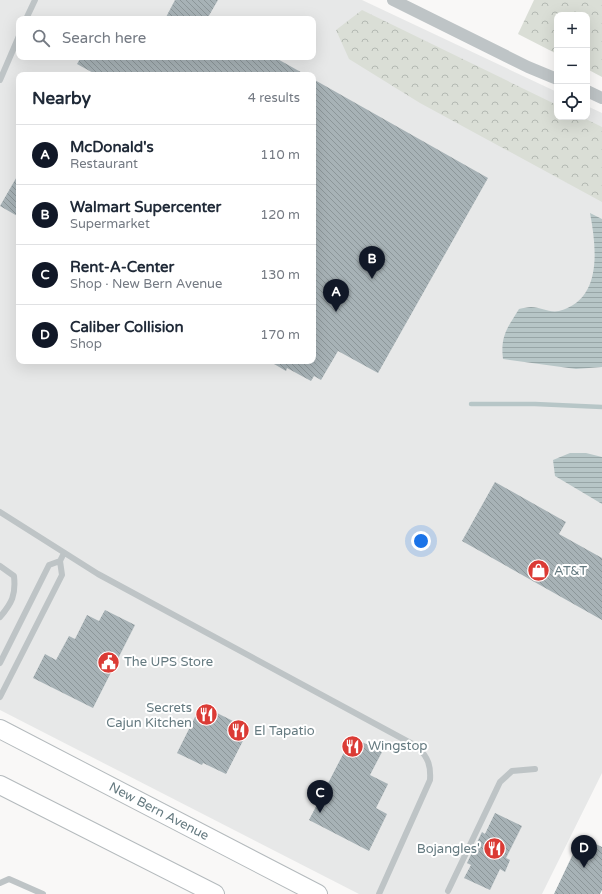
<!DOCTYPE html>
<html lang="en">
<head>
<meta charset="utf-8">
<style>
	body { margin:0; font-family:"Varela Round",sans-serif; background:#f2f2f3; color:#1f2937 }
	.controls { position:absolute; right:12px; top:12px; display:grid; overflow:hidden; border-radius:8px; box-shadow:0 4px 16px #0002 }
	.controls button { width:36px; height:36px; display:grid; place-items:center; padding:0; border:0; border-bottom:1px solid #e0e1e3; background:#fff; color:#1f2937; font:20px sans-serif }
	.you { position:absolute; left:421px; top:541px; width:14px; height:14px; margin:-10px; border:3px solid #fff; border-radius:50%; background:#1a73e8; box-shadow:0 0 0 6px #1a73e833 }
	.badge { display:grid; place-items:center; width:26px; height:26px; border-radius:50%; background:#111827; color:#fff; font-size:13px; font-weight:700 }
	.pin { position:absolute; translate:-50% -33px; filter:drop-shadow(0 1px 2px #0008) }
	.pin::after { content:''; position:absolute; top:21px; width:14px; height:12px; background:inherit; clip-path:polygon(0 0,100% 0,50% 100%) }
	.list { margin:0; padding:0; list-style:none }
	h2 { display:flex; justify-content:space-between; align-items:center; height:52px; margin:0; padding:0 16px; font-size:17px }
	h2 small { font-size:13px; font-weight:400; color:#747a83 }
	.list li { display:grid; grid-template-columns:26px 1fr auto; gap:12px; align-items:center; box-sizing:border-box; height:60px; padding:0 16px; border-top:1px solid #e0e1e3 }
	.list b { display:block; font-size:15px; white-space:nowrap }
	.list p { margin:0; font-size:13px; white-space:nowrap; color:#747a83 }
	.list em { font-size:13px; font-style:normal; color:#747a83 }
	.icon { flex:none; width:22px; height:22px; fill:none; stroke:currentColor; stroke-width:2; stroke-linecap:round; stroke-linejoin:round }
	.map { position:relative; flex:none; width:602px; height:894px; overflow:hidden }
	.search { position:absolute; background:#fff; box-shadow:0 4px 16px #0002; left:16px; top:16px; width:300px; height:44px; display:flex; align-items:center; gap:10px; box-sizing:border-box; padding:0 14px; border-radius:8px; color:#747a83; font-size:15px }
	.panel { position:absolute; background:#fff; box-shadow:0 4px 16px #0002; left:16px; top:72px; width:300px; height:292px; border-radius:8px }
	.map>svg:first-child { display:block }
	.built { fill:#e7e8e8; fill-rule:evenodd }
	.forest { fill:url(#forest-crowns) }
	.water { fill:url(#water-rules) }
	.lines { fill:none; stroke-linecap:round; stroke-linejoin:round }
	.stream { stroke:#b7c6c7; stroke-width:4.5 }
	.building { fill:url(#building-back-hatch) }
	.primary-casing { stroke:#b4babd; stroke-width:20 }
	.lane { stroke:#bec4c6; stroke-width:6 }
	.street { stroke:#bec4c6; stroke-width:12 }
	.primary { stroke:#fff; stroke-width:18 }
	.labels { text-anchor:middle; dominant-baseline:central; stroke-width:4; stroke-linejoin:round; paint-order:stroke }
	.poi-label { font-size:13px; fill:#657a80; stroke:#fff; text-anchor:start }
	.street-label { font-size:13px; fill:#657a80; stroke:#fff }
</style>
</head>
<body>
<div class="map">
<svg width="602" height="894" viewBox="0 0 602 894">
	<defs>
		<pattern id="forest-crowns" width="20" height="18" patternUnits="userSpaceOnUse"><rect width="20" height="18" fill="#daded6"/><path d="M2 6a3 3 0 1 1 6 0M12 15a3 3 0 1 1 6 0" fill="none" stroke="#b4b9b3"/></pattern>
		<pattern id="water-rules" width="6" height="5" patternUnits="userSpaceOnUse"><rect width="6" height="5" fill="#b7c6c7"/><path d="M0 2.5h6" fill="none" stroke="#98a6a7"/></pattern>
		<pattern id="building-back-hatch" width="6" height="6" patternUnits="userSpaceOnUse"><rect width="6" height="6" fill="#a7b2b6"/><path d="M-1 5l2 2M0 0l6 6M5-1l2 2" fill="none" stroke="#8c9699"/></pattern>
	</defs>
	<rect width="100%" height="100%" fill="#f9f8f7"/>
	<!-- built -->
	<path class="built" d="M0,0h362l195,92v25h30v-11l15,7v660l-60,121h-183l-359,-184zM19,19h294v38h-294zM19,75h294v286h-294z"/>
	<!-- forest -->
	<path class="forest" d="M534,0h68v77l-15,-8v-54h-30v39l-39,-20z
		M362,10l195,95v12h25l20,10v75l-182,-99 -71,-44 -13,-29z"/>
	<!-- water -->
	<path class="water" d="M590,213l12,6v148l-26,2 -73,-10c-3,-23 5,-32 16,-50 4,-1 9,-2 12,-2 10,0 18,6 28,4 43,-11 38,-61 31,-98z
		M570,453h16l16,4v47l-47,-28 -2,-16z"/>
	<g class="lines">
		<!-- stream -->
		<path class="stream" d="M471,404h64l67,3"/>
	</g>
	<!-- building -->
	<path class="building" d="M175,0h43l-11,19h-42z
		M81,57h193l32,18h-209l-20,-11z
		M313,79l175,99 -110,195 -40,-22 -17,29 -7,-4 -3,5 -24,-13 -1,3 -17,-10h44z
		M19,173v44l-19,-11z
		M495,482l71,40 -7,12 43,24v62l-140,-79z
		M105,610l30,15 -42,83 -60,-30 12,-24 11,6 13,-24 6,3 12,-24 12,6z
		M201,705l48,24 -23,45 -23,-11 -1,2 -25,-12z
		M352,737l30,15 -12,23 18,9 -12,24 11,6 -18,37 -60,-31z
		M495,813l27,13 -16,32 4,2 -5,12 -5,-3 -10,21 -26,-12 7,-13 -4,-2 15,-31 3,2z
		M581,837l21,10v43l-2,4h-46z"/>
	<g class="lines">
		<defs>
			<g id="primary">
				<path id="s1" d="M0,729l318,165"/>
				<path d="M0,785l215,109"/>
			</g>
		</defs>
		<!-- primary casing -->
		<use href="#primary" class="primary-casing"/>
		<!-- lane -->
		<path class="lane" d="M26,19l9,-19
			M0,80l19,-44
			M0,512l98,62 320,173c10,11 13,18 12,33l-51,114
			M0,566l14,10c2,19 -2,27 -14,41
			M0,663l49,-98 11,-4
			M0,697l62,-122 -2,-14 4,-8
			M0,883l9,-4 34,15
			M448,891l52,-109 12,-11 23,-2"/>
		<!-- street -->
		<path class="street" d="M393,0l135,67 29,12
			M587,91l15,7"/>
		<!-- primary -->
		<use href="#primary" class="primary"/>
	</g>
	<!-- icons -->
	<defs>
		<symbol id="shop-disc" viewBox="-11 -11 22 22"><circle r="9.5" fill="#db3b35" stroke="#fff"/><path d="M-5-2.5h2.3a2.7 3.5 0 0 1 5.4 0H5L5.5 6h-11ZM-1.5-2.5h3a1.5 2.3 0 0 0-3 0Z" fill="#fff"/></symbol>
		<symbol id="civic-disc" viewBox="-11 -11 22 22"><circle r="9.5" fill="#db3b35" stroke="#fff"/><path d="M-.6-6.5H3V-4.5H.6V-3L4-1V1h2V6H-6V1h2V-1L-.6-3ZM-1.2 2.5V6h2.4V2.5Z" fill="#fff"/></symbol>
		<symbol id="restaurant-disc" viewBox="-11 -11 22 22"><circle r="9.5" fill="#db3b35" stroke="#fff"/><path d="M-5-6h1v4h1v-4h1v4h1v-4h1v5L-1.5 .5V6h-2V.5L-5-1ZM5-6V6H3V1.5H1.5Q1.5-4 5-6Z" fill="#fff"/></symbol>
	</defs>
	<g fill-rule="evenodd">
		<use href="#shop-disc" x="526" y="558" width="25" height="25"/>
		<use href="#civic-disc" x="96" y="650" width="25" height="25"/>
		<use href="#restaurant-disc" x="194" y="702" width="25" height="25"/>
		<use href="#restaurant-disc" x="226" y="718" width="25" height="25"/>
		<use href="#restaurant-disc" x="340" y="734" width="25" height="25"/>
		<use href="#restaurant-disc" x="482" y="836" width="25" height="25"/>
	</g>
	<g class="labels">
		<!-- poi labels -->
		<g class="poi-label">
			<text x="554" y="571">AT&amp;T</text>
			<text x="124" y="662">The UPS Store</text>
			<text x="192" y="708" text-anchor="end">Secrets<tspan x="192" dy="15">Cajun Kitchen</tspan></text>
			<text x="254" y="731">El Tapatio</text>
			<text x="368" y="746">Wingstop</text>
			<text x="480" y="849" text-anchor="end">Bojangles'</text>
		</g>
		<!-- street labels -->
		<g class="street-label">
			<text stroke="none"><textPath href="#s1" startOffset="179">New Bern Avenue</textPath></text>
		</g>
	</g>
</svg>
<div class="controls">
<button>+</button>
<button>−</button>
<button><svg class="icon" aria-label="locate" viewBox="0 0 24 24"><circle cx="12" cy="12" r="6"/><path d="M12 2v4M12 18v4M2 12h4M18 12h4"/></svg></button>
</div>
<div class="you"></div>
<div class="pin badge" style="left:336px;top:312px">A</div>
<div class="pin badge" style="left:372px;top:279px">B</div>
<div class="pin badge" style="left:320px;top:813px">C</div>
<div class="pin badge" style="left:584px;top:868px">D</div>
<div class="search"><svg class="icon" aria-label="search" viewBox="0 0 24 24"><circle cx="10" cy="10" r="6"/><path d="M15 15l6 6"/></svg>Search here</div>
<section class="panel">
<h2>Nearby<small>4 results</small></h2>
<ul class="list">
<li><span class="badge">A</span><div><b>McDonald's</b><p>Restaurant</p></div><em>110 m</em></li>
<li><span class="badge">B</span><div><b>Walmart Supercenter</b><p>Supermarket</p></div><em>120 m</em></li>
<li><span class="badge">C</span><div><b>Rent-A-Center</b><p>Shop · New Bern Avenue</p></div><em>130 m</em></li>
<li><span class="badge">D</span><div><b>Caliber Collision</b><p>Shop</p></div><em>170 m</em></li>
</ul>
</section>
</div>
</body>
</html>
